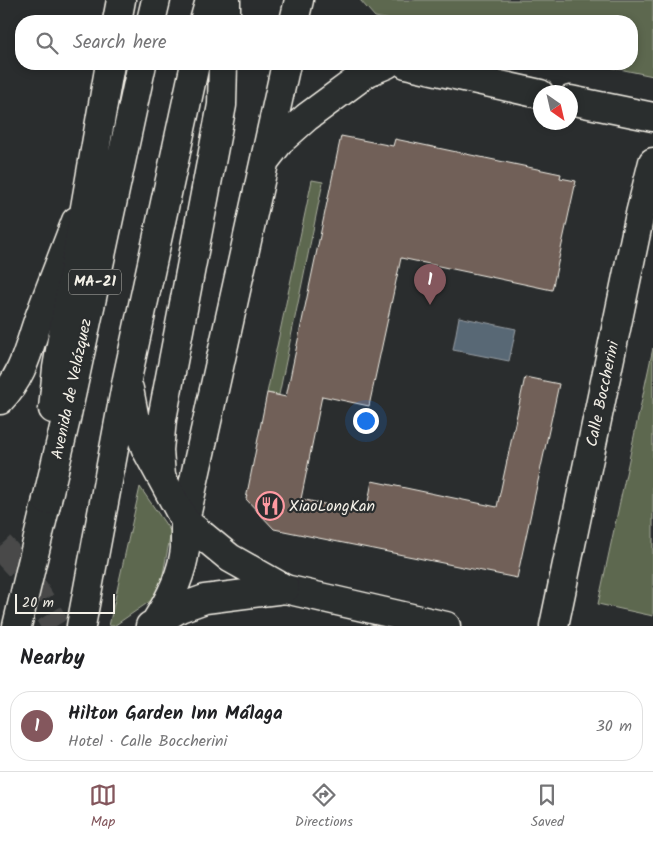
<!DOCTYPE html>
<html lang="en">
<head>
<meta charset="utf-8">
<style>
	body { margin:0; font-family:Kalam,sans-serif; background:#f6f6f6; color:#202124 }
	.compass { position:absolute; left:533px; top:85px; width:45px; height:45px; border-radius:50%; background:#fff; box-shadow:0 2px 8px #0003; rotate:146deg }
	.scale { position:absolute; left:15px; bottom:12px; width:100px; box-sizing:border-box; padding-left:5px; border:2px solid #f4f1e8; border-top:0; font-size:14px; line-height:18px; white-space:nowrap; color:#f4f1e8; -webkit-text-stroke:4px #2a2d2e; paint-order:stroke }
	.you { position:absolute; left:365px; top:420px; width:18px; height:18px; margin:-12px; border:4px solid #fff; border-radius:50%; background:#1a73e8; box-shadow:0 0 0 8px #1a73e833 }
	.badge { display:grid; place-items:center; width:32px; height:32px; border-radius:50%; background:#84575d; color:#fff; font-size:16px; font-weight:700 }
	.pin { position:absolute; translate:-50% -41px; filter:drop-shadow(0 1px 2px #0008) }
	.pin::after { content:''; position:absolute; top:26px; width:18px; height:15px; background:inherit; clip-path:polygon(0 0,100% 0,50% 100%) }
	.list { margin:0; padding:0; list-style:none }
	h2 { display:flex; justify-content:space-between; align-items:center; height:65px; margin:0; padding:0 20px; font-size:21px }
	h2 small { font-size:16px; font-weight:400; color:#757577 }
	.list li { display:grid; grid-template-columns:32px 1fr auto; gap:15px; align-items:center; box-sizing:border-box; height:70px; margin:0 10px 10px; padding:0 10px; border:1px solid #e0e0e0; border-radius:20px }
	.list b { display:block; font-size:19px; white-space:nowrap }
	.list p { margin:0; font-size:16px; white-space:nowrap; color:#757577 }
	.list em { font-size:16px; font-style:normal; color:#757577 }
	.icon { flex:none; width:28px; height:28px; fill:none; stroke:currentColor; stroke-width:2; stroke-linecap:round; stroke-linejoin:round }
	.map { position:relative; flex:none; width:653px; height:626px; overflow:hidden }
	.search { position:absolute; background:#fff; box-shadow:0 2px 8px #0003; left:15px; right:15px; top:15px; height:55px; display:flex; align-items:center; gap:12px; box-sizing:border-box; padding:0 18px; border-radius:20px; color:#757577; font-size:19px }
	.sheet { height:145px; background:#fff }
	nav { display:flex; justify-content:space-around; align-items:center; box-sizing:border-box; height:70px; border-top:1px solid #e0e0e0; background:#fff; font-size:14px; color:#757577 }
	nav a { display:grid; justify-items:center; gap:2px }
	nav .on { color:#84575d }
	.map>svg:first-child { display:block }
	.green { fill:#5d684f; stroke:#a8ac9c }
	.water { fill:#596775; stroke:#979ea3 }
	.building { fill:#716058; stroke:#f4f1e8 }
	.lines { fill:none; stroke-linecap:round; stroke-linejoin:round }
	.minor-tunnel { stroke:#484a4a; stroke-width:28; stroke-dasharray:28 14; stroke-linecap:butt }
	.minor-casing { stroke:#f4f1e8; stroke-width:31 }
	.major-casing { stroke:#f4f1e8; stroke-width:31 }
	.highway-casing { stroke:#f4f1e8; stroke-width:31 }
	.minor { stroke:#2a2d2e; stroke-width:28 }
	.major { stroke:#2a2d2e; stroke-width:28 }
	.highway { stroke:#2a2d2e; stroke-width:28 }
	.labels { text-anchor:middle; dominant-baseline:central; stroke-width:4.5; stroke-linejoin:round; paint-order:stroke }
	.shield { fill:#2a2d2e; stroke:#b7b6b0; stroke-width:1 }
	.shield-label { font-size:15px; font-weight:bold; fill:#f4f1e8 }
	.street-label { font-size:16px; fill:#f4f1e8; stroke:#2a2d2e }
	.poi-label { font-size:16px; fill:#f4f1e8; stroke:#2a2d2e; text-anchor:start }
</style>
</head>
<body>
<div class="map">
<svg width="653" height="626" viewBox="0 0 653 626">
	<rect width="100%" height="100%" fill="#2a2d2e"/>
	<filter id="ink" filterUnits="userSpaceOnUse"><feTurbulence type="fractalNoise" baseFrequency=".02" numOctaves="2"/><feDisplacementMap in="SourceGraphic" scale="10" xChannelSelector="R" yChannelSelector="G"/><feConvolveMatrix kernelMatrix="1 2 1 2 8 2 1 2 1" color-interpolation-filters="sRGB"/></filter>
	<g filter="url(#ink)">
		<!-- green -->
		<path class="green" d="M360,0h293v76l-58,-12h37v-43h-235l-22,-4z
			M312,180l11,2 -44,213 -12,-2z
			M653,348v268l-55,-12z
			M140,487l31,45 -12,63 -45,31h-5z"/>
		<!-- water -->
		<path class="water" d="M459,317l57,12 -7,32 -56,-11z"/>
		<!-- building -->
		<path class="building" d="M341,136l52,10 2,-7 166,35 -1,4 16,3 -24,109 -151,-32 -32,148 -47,-10 -21,103 65,14 6,-32 125,26 28,-130 34,7 -42,194 -243,-49 -28,-30 21,-106 19,4z"/>
		<g class="lines">
			<!-- minor-tunnel -->
			<path class="minor-tunnel" d="M0,546l22,24 34,56"/>
			<defs>
				<path id="minor" d="M294,21l5,-21
					M406,64l134,30
					M570,100l83,17
					M267,158l14,-18 26,-23 61,-45 19,-8
					M0,400c24,-25 28,-51 39,-82 12,-33 25,-65 37,-97
					M185,521l101,-457
					M285,589l161,37
					M554,626l86,-412 13,-52"/>
				<path id="major" d="M204,21l6,-21
					M226,21v-21
					M129,389l6,31 11,29 39,72 45,37 55,31
					M161,476l-2,-26 3,-31 60,-314 1,-41
					M155,623c14,-22 27,-47 30,-74 0,-9 0,-19 0,-28
					M17,626l30,-126
					M81,626l46,-247 68,-315
					M150,626l30,-18 25,-9 80,-10"/>
				<path id="highway" d="M117,21l4,-21
					M151,21l5,-21
					M53,409l4,-41 53,-304
					M47,500l19,-81 76,-355"/>
			</defs>
			<!-- minor casing -->
			<use href="#minor" class="minor-casing"/>
			<!-- major casing -->
			<use href="#major" class="major-casing"/>
			<!-- highway casing -->
			<use href="#highway" class="highway-casing"/>
			<!-- minor -->
			<use href="#minor" class="minor"/>
			<!-- major -->
			<use href="#major" class="major"/>
			<!-- highway -->
			<use href="#highway" class="highway"/>
		</g>
	</g>
	<!-- icons -->
	<defs>
		<symbol id="restaurant-ring" viewBox="-11 -11 22 22"><circle r="9.5" fill="#2a2d2e" stroke="#ff9aa2" stroke-width="1.5"/><path d="M-5-6h1v4h1v-4h1v4h1v-4h1v5L-1.5 .5V6h-2V.5L-5-1ZM5-6V6H3V1.5H1.5Q1.5-4 5-6Z" fill="#ff9aa2"/></symbol>
	</defs>
	<g fill-rule="evenodd">
		<use href="#restaurant-ring" x="254" y="490" width="32" height="32"/>
	</g>
	<g class="labels">
		<!-- shield labels -->
		<rect class="shield" x="69" y="269.5" width="52" height="25" rx="4"/>
		<g class="shield-label">
			<text x="95" y="282">MA-21</text>
		</g>
		<!-- street labels -->
		<g class="street-label">
			<text transform="translate(72 389) rotate(-78)">Avenida de Velázquez</text>
			<text transform="translate(603 394) rotate(-78)">Calle Boccherini</text>
		</g>
		<!-- poi labels -->
		<g class="poi-label">
			<text x="289" y="506">XiaoLongKan</text>
		</g>
	</g>
</svg>
<svg class="compass" viewBox="-18 -18 36 36"><path d="M0-13l5 13h-10z" fill="#e53935"/><path d="M0 13l5-13h-10z" fill="#757577"/></svg>
<div class="scale">20 m</div>
<div class="you"></div>
<div class="pin badge" style="left:430px;top:305px">1</div>
<div class="search"><svg class="icon" aria-label="search" viewBox="0 0 24 24"><circle cx="10" cy="10" r="6"/><path d="M15 15l6 6"/></svg>Search here</div>
</div>
<section class="sheet">
<h2>Nearby<small></small></h2>
<ul class="list">
<li><span class="badge">1</span><div><b>Hilton Garden Inn Málaga</b><p>Hotel · Calle Boccherini</p></div><em>30 m</em></li>
</ul>
</section>
<nav>
<a class="on"><svg class="icon" aria-label="map" viewBox="0 0 24 24"><path d="M3 6l6-2 6 2 6-2v14l-6 2-6-2-6 2zM9 4v14M15 6v14"/></svg>Map</a>
<a><svg class="icon" aria-label="directions" viewBox="0 0 24 24"><path d="M12 3l9 9-9 9-9-9zM9 14v-3h6M13 9l2 2-2 2"/></svg>Directions</a>
<a><svg class="icon" aria-label="saved" viewBox="0 0 24 24"><path d="M7 4h10v16l-5-4-5 4z"/></svg>Saved</a>
</nav>
</body>
</html>
